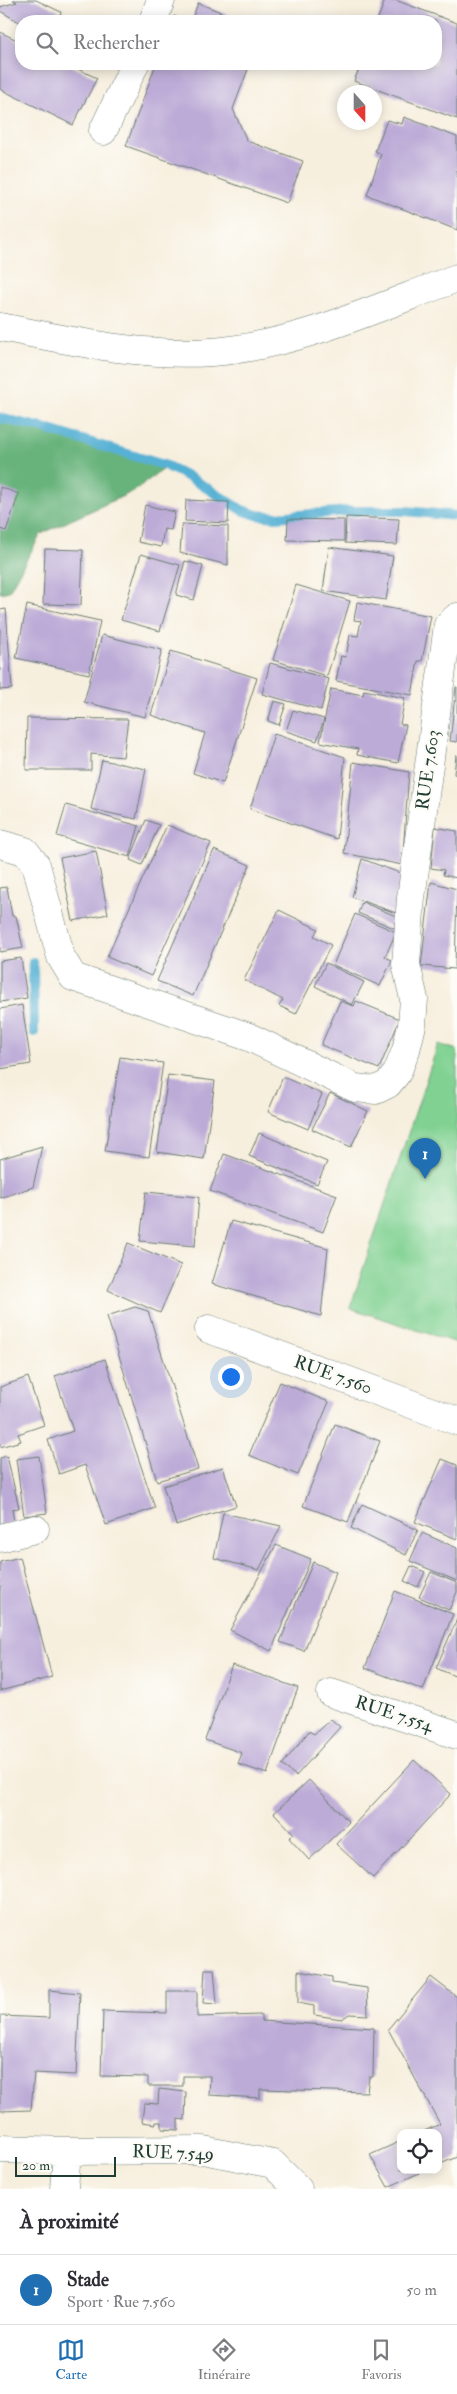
<!DOCTYPE html>
<html lang="fr">
<head>
<meta charset="utf-8">
<style>
	body { margin:0; font-family:"IM FELL Double Pica",serif; background:#f7f7f7; color:#2b2b33 }
	.controls { position:absolute; right:15px; bottom:15px; display:grid; overflow:hidden; border-radius:10px; box-shadow:0 2px 12px #0003 }
	.controls button { width:45px; height:45px; display:grid; place-items:center; padding:0; border:0; border-bottom:1px solid #e1e1e2; background:#fff; color:#2b2b33; font:25px sans-serif }
	.compass { position:absolute; left:337px; top:85px; width:45px; height:45px; border-radius:50%; background:#fff; box-shadow:0 2px 12px #0003; rotate:159deg }
	.scale { position:absolute; left:15px; bottom:12px; width:101px; box-sizing:border-box; padding-left:5px; border:2px solid #1f3d34; border-top:0; font-size:14px; line-height:18px; white-space:nowrap; color:#1f3d34; -webkit-text-stroke:4px #fdfcf7; paint-order:stroke }
	.you { position:absolute; left:230px; top:1376px; width:18px; height:18px; margin:-12px; border:4px solid #fff; border-radius:50%; background:#1a73e8; box-shadow:0 0 0 8px #1a73e833 }
	.badge { display:grid; place-items:center; width:32px; height:32px; border-radius:50%; background:#1f6fb2; color:#fff; font-size:16px; font-weight:700 }
	.pin { position:absolute; translate:-50% -41px; filter:drop-shadow(0 1px 2px #0008) }
	.pin::after { content:''; position:absolute; top:26px; width:18px; height:15px; background:inherit; clip-path:polygon(0 0,100% 0,50% 100%) }
	.list { margin:0; padding:0; list-style:none }
	h2 { display:flex; justify-content:space-between; align-items:center; height:65px; margin:0; padding:0 20px; font-size:21px }
	h2 small { font-size:16px; font-weight:400; color:#7c7c81 }
	.list li { display:grid; grid-template-columns:32px 1fr auto; gap:15px; align-items:center; box-sizing:border-box; height:70px; padding:0 20px; border-top:1px solid #e1e1e2 }
	.list b { display:block; font-size:19px; white-space:nowrap }
	.list p { margin:0; font-size:16px; white-space:nowrap; color:#7c7c81 }
	.list em { font-size:16px; font-style:normal; color:#7c7c81 }
	.icon { flex:none; width:28px; height:28px; fill:none; stroke:currentColor; stroke-width:2; stroke-linecap:round; stroke-linejoin:round }
	.map { position:relative; flex:none; width:457px; height:2189px; overflow:hidden }
	.search { position:absolute; background:#fff; box-shadow:0 2px 12px #0003; left:15px; right:15px; top:15px; height:55px; display:flex; align-items:center; gap:12px; box-sizing:border-box; padding:0 18px; border-radius:20px; color:#7c7c81; font-size:19px }
	.sheet { height:135px; background:#fff }
	nav { display:flex; justify-content:space-around; align-items:center; box-sizing:border-box; height:70px; border-top:1px solid #e1e1e2; background:#fff; font-size:14px; color:#7c7c81 }
	nav a { display:grid; justify-items:center; gap:2px }
	nav .on { color:#1f6fb2 }
	.map>svg:first-child { display:block }
	.green { fill:#80d192; stroke:#508763 }
	.forest { fill:#68b37c; stroke:#447858 }
	.lines { fill:none; stroke-linecap:round; stroke-linejoin:round }
	.stream { stroke:#56b1d4; stroke-width:10 }
	.building { fill:#bcabd7 }
	.minor-casing { stroke:#6b7b70; stroke-width:29 }
	.minor { stroke:#fff; stroke-width:28 }
	.labels { text-anchor:middle; dominant-baseline:central; stroke-width:5; stroke-linejoin:round; paint-order:stroke }
	.street-label { font-size:18px; fill:#1f3d34; stroke:#fdfcf7 }
</style>
</head>
<body>
<div class="map">
<svg width="457" height="2189" viewBox="0 0 457 2189">
	<rect width="100%" height="100%" fill="#fdfcf7"/>
	<filter id="ink" filterUnits="userSpaceOnUse"><feTurbulence type="fractalNoise" baseFrequency=".02" numOctaves="2"/><feDisplacementMap in="SourceGraphic" scale="10" xChannelSelector="R" yChannelSelector="G"/><feConvolveMatrix kernelMatrix="1 2 1 2 8 2 1 2 1" color-interpolation-filters="sRGB"/></filter>
	<filter id="wash" filterUnits="userSpaceOnUse"><feTurbulence type="fractalNoise" baseFrequency=".0096" numOctaves="4" result="noise"/><feDisplacementMap in="SourceGraphic" scale="20" xChannelSelector="R" yChannelSelector="G"/><feGaussianBlur stdDeviation="1.12" result="paint"/><feColorMatrix in="noise" values="0 0 0 0 0 0 0 0 0 0 0 0 0 0 0 0 0 1.4 0 .05"/><feComposite in="paint" operator="in"/></filter>
	<g filter="url(#wash)">
		<rect width="100%" height="100%" fill="#f7efde"/>
		<!-- green -->
		<path class="green" d="M438,1044l19,6v293l-107,-35z"/>
		<!-- forest -->
		<path class="forest" d="M0,418l43,10 124,38 -33,25 -93,43 -32,57 -9,2z"/>
		<g class="lines">
			<!-- stream -->
			<path class="stream" d="M0,418l43,10 124,38 22,11 53,33 15,5 19,2 73,-6h57l51,5
				M33,962l1,70"/>
		</g>
		<g id="blocks">
			<!-- building -->
			<path class="building" d="M13,0h23l25,12 -2,9 -38,2 -21,-12v-4l17,-5z
				M385,0h10l62,23v96l-103,-38 7,-17h75v-43h-59z
				M198,3l46,18h-53z
				M174,16l13,5h-15z
				M0,32l21,10v22h46l30,14 -24,47 -73,-36z
				M156,64h94l-17,45 14,32 56,20 -16,42 -161,-57z
				M404,117l53,20v93l-90,-35 14,-41 -6,-3 12,-31 15,4z
				M0,487l19,7 -13,37 -6,-2z
				M186,500l43,2 -1,21 -43,-2z
				M145,505l30,7 -4,18 -7,-1 -3,18 -23,-5z
				M346,517l53,2 -2,26 -52,-2z
				M288,519l56,1v21l-57,-1z
				M182,524l46,2v39l-48,-12z
				M329,547l64,9 -7,44 -63,-9z
				M45,549l38,1 -2,55 -38,-1z
				M141,554l39,11 -20,66 -39,-11z
				M185,561l18,5 -9,34 -18,-5z
				M296,585l54,16 -23,75 -54,-16z
				M357,602l74,14 -9,45h-4l-6,34 -76,-14 5,-25 5,1 4,-22 8,1 3,-15 -7,-1z
				M27,605l73,16 -11,53 -73,-16z
				M6,609l6,80 -12,1v-80z
				M102,635l60,15 -17,67 -61,-15z
				M171,651l86,27 -34,105 -30,-10 12,-40 -54,-18z
				M270,663l59,16 -8,31 -59,-16z
				M456,687h1v55l-7,-1z
				M331,689l32,6 1,-5 41,8 -5,26 6,1 -8,38 -41,-8 1,-6 -38,-7z
				M274,701l12,3 -7,21 -11,-4z
				M293,710l31,9 -7,22 -31,-10z
				M27,718l101,1 -5,38 -32,-3v16h-65z
				M274,734l71,23 -8,82 -87,-30z
				M456,755h1v20l-3,-1z
				M102,760l44,9 -10,50 -45,-10z
				M353,762l56,10 -7,93 -58,-12z
				M66,805l73,21 -9,31 -73,-21z
				M146,820l13,5 -17,40 -12,-5z
				M167,825l44,18 -60,133 -44,-19z
				M435,827l22,4v47l-14,-3 1,-5 -13,-2z
				M214,850l36,15 -57,131 -36,-15z
				M96,851l12,63 -35,7 -13,-63z
				M362,859l49,18 -7,39 -52,-19z
				M431,882l26,7 -2,80 -34,-3z
				M7,887l5,29h4l7,32 -23,4v-64z
				M362,902l46,19 -5,11 -45,-19z
				M279,910l39,19 -4,7 17,9 -35,69 -17,-8 4,-6 -39,-20z
				M355,914l41,18 -11,25 7,3 -12,26 -47,-21z
				M21,958l6,40 -27,4v-41z
				M326,963l38,19 -12,23 -37,-19z
				M340,1001l14,5 2,-5 44,18 -21,50 -58,-24z
				M22,1005l9,59 -31,5v-60z
				M120,1057l43,6 -14,94 -44,-6z
				M168,1075l47,6 -11,78 -47,-7z
				M283,1077l39,17 -14,35 -40,-17z
				M330,1093l38,18 -17,36 -39,-18z
				M259,1133l68,29 -10,22 -68,-28z
				M42,1146l-9,41 -33,11v-39z
				M224,1154l113,41 -14,37 -113,-41z
				M146,1192l53,5 -4,49 -55,-5z
				M231,1221l97,27 -7,68 -109,-32z
				M128,1243l53,22 -21,48 -52,-23z
				M135,1307l13,4 50,158 -41,12 -50,-165z
				M105,1359l50,149 -49,17 -21,-60 -26,9 -11,-34 25,-9 -18,-55z
				M28,1377l16,48 -26,9 3,7 -21,6v-60z
				M280,1382l49,20 -31,73 -49,-20z
				M335,1424l45,17 -32,81 -45,-16z
				M7,1456l12,52 -7,1 2,13 -14,3v-67z
				M39,1456l8,57 -23,3 -8,-57z
				M442,1459l15,6v74l-42,-17z
				M223,1467l13,39 -60,19 -13,-39z
				M362,1504l56,26 -12,25 -55,-27z
				M223,1513l58,13 -22,44 -45,-12z
				M422,1533l35,15v33l-47,-20z
				M276,1545l35,14 -40,92 -41,-21z
				M20,1557l32,120 -52,14v-129z
				M313,1562l23,10 -32,79 -24,-9z
				M411,1566l14,6 -7,15 -14,-6z
				M431,1572l26,11v9l-8,18 -30,-13z
				M395,1591l58,23 -30,76 -58,-22z
				M457,1619v58l-21,-9z
				M232,1665l66,23 -31,86 -29,-10 4,-11 -37,-13z
				M331,1719l9,8 -44,49 -14,-11 27,-34 5,3z
				M414,1760l37,34 -78,84 -37,-34z
				M309,1780l40,42 -40,38 -20,-22 5,-4 -20,-21z
				M205,1969h9l3,35 -14,-1z
				M298,1971l34,6v6l35,5 1,27 -19,-1 -7,5 -28,-4v-9l-16,-3z
				M431,1977l26,20v160l-19,8v-32h-18l20,-9 -52,-95z
				M49,1990l31,3 -4,82 -42,-2 -3,37 -31,1v-95l49,2z
				M167,1991h30v26l64,-2v6l113,7 -1,49h-4l-2,15 -107,-3v9l-51,-3 1,-19h-27v10h-35v-9l-47,-1 2,-65 64,2z
				M159,2089l27,3 -1,28 -7,-1v11l-16,-1v-7h-6v2l-14,-2 2,-19 14,1z
				M401,2141v29h25l-38,17 -18,-32z"/>
		</g>
	</g>
	<g filter="url(#ink)">
		<use href="#blocks" fill-opacity="0" stroke="#6b7b70" stroke-width="1"/>
		<g class="lines">
			<defs>
				<path id="minor" d="M153,21l8,-21
					M103,131l32,-67
					M0,327c69,13 140,30 211,25 84,-6 167,-45 246,-74
					M0,844l25,7 11,14 25,92 12,20 176,60 106,51 21,2 12,-6 9,-11 9,-23 6,-25 2,-26 -8,-35 5,-66 37,-273 9,-8
					M209,1329l248,92
					M0,1538l35,-9
					M331,1693l126,42
					M0,2149l67,2 136,-1 70,14 25,25
					M64,2189l3,-38"/>
			</defs>
			<!-- minor casing -->
			<use href="#minor" class="minor-casing"/>
			<!-- minor -->
			<use href="#minor" class="minor"/>
		</g>
	</g>
	<g class="labels">
		<!-- street labels -->
		<g class="street-label">
			<text transform="translate(428 770) rotate(-82)">RUE 7.603</text>
			<text transform="translate(333 1375) rotate(20)">RUE 7.560</text>
			<text transform="translate(394 1714) rotate(18)">RUE 7.554</text>
			<text transform="translate(173 2153) rotate(2)">RUE 7.549</text>
		</g>
	</g>
</svg>
<div class="controls">
<button><svg class="icon" aria-label="locate" viewBox="0 0 24 24"><circle cx="12" cy="12" r="6"/><path d="M12 2v4M12 18v4M2 12h4M18 12h4"/></svg></button>
</div>
<svg class="compass" viewBox="-18 -18 36 36"><path d="M0-13l5 13h-10z" fill="#e53935"/><path d="M0 13l5-13h-10z" fill="#7c7c81"/></svg>
<div class="scale">20 m</div>
<div class="you"></div>
<div class="pin badge" style="left:425px;top:1179px">1</div>
<div class="search"><svg class="icon" aria-label="search" viewBox="0 0 24 24"><circle cx="10" cy="10" r="6"/><path d="M15 15l6 6"/></svg>Rechercher</div>
</div>
<section class="sheet">
<h2>À proximité<small></small></h2>
<ul class="list">
<li><span class="badge">1</span><div><b>Stade</b><p>Sport · Rue 7.560</p></div><em>50 m</em></li>
</ul>
</section>
<nav>
<a class="on"><svg class="icon" aria-label="map" viewBox="0 0 24 24"><path d="M3 6l6-2 6 2 6-2v14l-6 2-6-2-6 2zM9 4v14M15 6v14"/></svg>Carte</a>
<a><svg class="icon" aria-label="directions" viewBox="0 0 24 24"><path d="M12 3l9 9-9 9-9-9zM9 14v-3h6M13 9l2 2-2 2"/></svg>Itinéraire</a>
<a><svg class="icon" aria-label="saved" viewBox="0 0 24 24"><path d="M7 4h10v16l-5-4-5 4z"/></svg>Favoris</a>
</nav>
</body>
</html>
